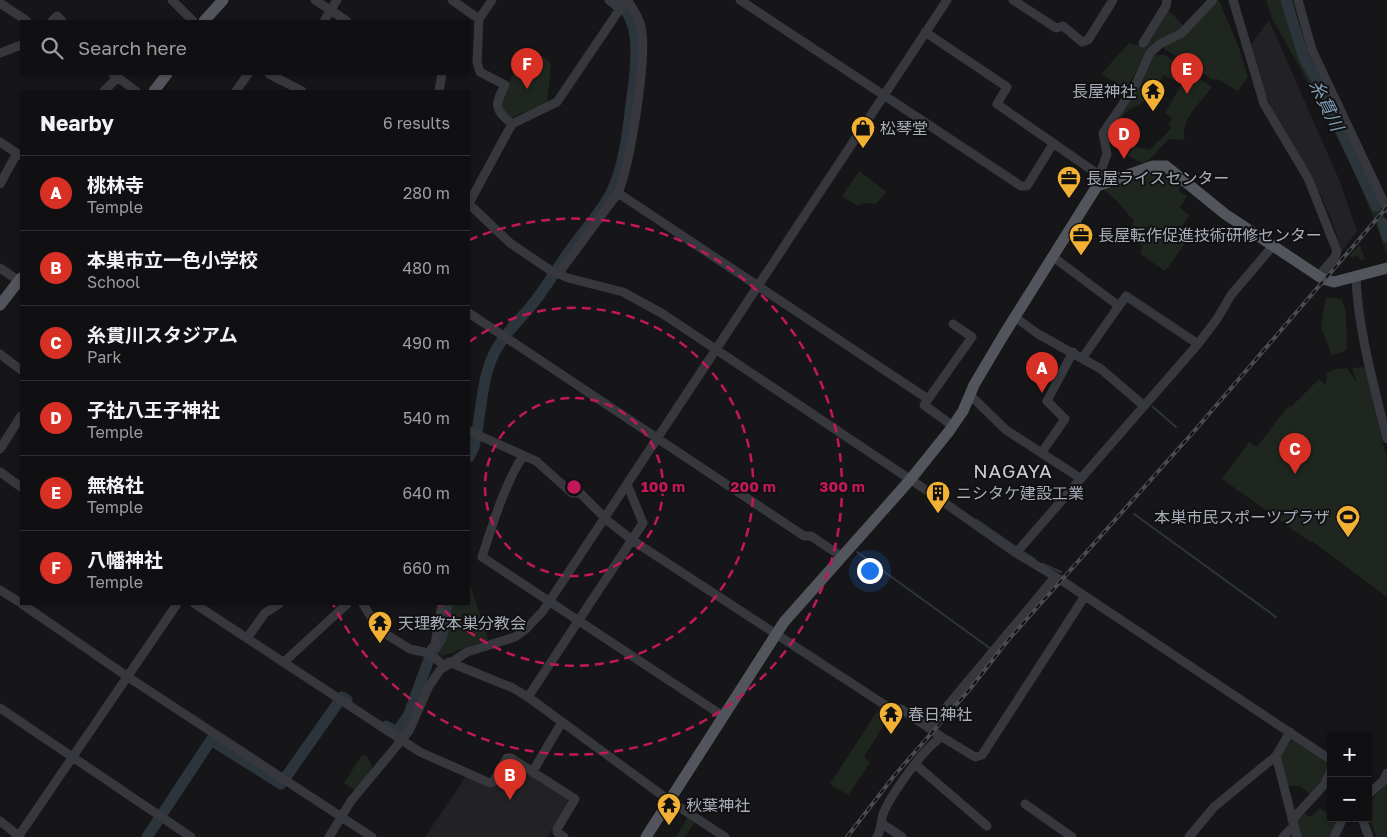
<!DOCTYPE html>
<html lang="en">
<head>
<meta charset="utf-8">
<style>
	body { margin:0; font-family:"Golos Text","Noto Sans JP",sans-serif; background:#19191b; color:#f1f3f6 }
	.controls { position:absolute; right:15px; bottom:15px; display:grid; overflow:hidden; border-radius:0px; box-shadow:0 1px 4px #0004 }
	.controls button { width:45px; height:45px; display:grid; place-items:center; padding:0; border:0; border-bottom:1px solid #303032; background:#101012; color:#f1f3f6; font:25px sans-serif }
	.you { position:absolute; left:869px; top:570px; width:18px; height:18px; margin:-12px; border:4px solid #fff; border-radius:50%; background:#1a73e8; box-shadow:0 0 0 8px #1a73e833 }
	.badge { display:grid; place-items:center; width:32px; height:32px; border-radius:50%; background:#d93025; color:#fff; font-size:16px; font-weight:700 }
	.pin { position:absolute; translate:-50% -41px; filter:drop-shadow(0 1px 2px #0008) }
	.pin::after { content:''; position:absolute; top:26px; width:18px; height:15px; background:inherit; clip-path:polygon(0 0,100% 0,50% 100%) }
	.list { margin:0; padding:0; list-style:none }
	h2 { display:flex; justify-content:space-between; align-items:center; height:65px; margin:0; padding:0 20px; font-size:21px }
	h2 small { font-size:16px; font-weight:400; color:#9c9d9f }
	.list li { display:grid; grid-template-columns:32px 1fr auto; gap:15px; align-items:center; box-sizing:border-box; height:75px; padding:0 20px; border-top:1px solid #303032 }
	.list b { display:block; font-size:19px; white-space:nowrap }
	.list p { margin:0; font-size:16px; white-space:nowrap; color:#9c9d9f }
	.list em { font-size:16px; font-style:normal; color:#9c9d9f }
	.icon { flex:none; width:28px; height:28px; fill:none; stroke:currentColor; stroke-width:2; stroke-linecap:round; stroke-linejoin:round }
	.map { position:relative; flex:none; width:1387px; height:837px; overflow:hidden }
	.search { position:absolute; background:#101012; box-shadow:0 1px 4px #0004; left:20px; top:20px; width:450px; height:55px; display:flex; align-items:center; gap:12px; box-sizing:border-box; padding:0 18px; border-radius:0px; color:#9c9d9f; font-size:19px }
	.panel { position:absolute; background:#101012; box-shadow:0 1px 4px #0004; left:20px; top:90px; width:450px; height:515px; border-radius:0px }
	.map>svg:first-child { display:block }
	.built { fill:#222225 }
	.green { fill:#1e261f }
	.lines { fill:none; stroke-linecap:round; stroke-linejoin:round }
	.stream { stroke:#2c353c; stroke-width:2 }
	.river { stroke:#2c353c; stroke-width:11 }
	.minor { stroke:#37383d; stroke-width:9 }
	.major { stroke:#53555c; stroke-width:11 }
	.rail-casing { stroke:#4a4c52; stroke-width:4 }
	.rail { stroke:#111113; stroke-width:2; stroke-dasharray:5.5; stroke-linecap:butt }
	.ring { fill:none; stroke:#c2185b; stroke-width:2.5; stroke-dasharray:9 6 }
	.labels { text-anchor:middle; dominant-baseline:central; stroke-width:4; stroke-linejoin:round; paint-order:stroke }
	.poi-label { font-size:16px; fill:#a8adb8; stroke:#111113; text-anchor:start }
	.water-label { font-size:18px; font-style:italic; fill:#7f9bb3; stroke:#111113 }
	.quarter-label { font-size:19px; letter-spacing:1px; fill:#c9ccd4; stroke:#111113 }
	.centre { fill:#c2185b; stroke:#111113; stroke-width:2.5 }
	.ring-label { font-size:15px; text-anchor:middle; font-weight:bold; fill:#c2185b; stroke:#111113; stroke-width:4; stroke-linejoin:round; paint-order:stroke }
</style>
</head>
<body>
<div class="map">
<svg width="1387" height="837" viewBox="0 0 1387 837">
	<rect width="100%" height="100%" fill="#161618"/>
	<!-- built -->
	<path class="built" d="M1269,20l72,164 -6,3 6,-2 16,46 -15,20 -11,-33 -11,-24 -48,-85 -14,-34 -7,-31z
		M512,761l57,38 1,3 -23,35h-122l41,-61 26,12 16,-26z"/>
	<!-- green -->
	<path class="green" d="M1219,0l20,48 9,29 -10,14 -21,-12 -4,1 -50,-32 20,-13z
		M1266,0h27c12,76 70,147 93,221 1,10 1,24 1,34 -28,-84 -71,-160 -115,-236z
		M1167,9l18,18 -44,36 -15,26 -25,-15 28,-31 14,3z
		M526,51l20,7 5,6 -4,40 -37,14 -9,-7 -2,-10z
		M1151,55h14l47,32c-11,15 -33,34 -27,53l-16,-1 -24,25 -18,-8 6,-10 16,4 23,-22 -4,-3 4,-7 -7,-5 16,-28 -17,-10 -19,26 -19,11 -7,9 -4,-2z
		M1160,168l24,14 -6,8 9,6 -7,12 9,7 -7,12 10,7 -27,37 -25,-17 3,-8 -15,-12 6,-13 -18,-21 -13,-11z
		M859,171l28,21 -11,12 -13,-1 -5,3 -16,-10z
		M1360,245l5,15h-5l-2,-5 -7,3 -1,-3z
		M1326,297l16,2 4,14 1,37 -15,5 -11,-28z
		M1365,367l22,93v137l-75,-56 -2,1 -88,-63 27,-37 8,5 31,-41 2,2 29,-29 7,6 1,-12 8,-4 12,-1 10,15 -5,-15z
		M469,581l19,59c-9,2 -46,17 -49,17l10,-53h20z
		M881,705l11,7 -28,45 6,6 -22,32 -18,-11z
		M1293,739l38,27 -20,29 -11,-9h-15l-6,-31z
		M362,755l5,1 6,13 -18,21 -11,-7z
		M1387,782v55h-10c-15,-36 -11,-28 10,-55z
		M1320,808l11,8v2h10l-9,19h-31l-4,-16 6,-9 7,5z
		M689,815l7,5 -11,17h-9z"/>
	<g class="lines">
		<!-- stream -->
		<path class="stream" d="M1153,407l23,20
			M1134,514l142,103
			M977,520l39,27
			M1022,551l13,8
			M857,552l134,97
			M1043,564l18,8
			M921,717l8,5"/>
		<!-- river -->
		<path class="river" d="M1286,0l18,58 18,32 54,116
			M1383,223l4,14
			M469,457l5,-10c8,-32 6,-70 23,-99 10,-18 26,-31 38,-47 14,-18 25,-38 39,-56 12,-17 28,-34 37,-52 16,-31 18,-78 23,-111 3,-29 6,-60 -16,-82
			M386,726l11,6 12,-18 20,-55 13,-23 5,-32
			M147,837l64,-97 70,44 61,-87 5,3"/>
		<!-- minor -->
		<path class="minor" d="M172,0l21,21
			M315,0l32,21
			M452,0l27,19
			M492,0l-13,19 -2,43 3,10 25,13c-10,20 -12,23 7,39
			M609,0l11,9
			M740,0l281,186h6l26,-42
			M1013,0l43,28 7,-2 19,16 6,-2 25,-40
			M1233,0l31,104 44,74 29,73 -2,6 -17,20
			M1298,0l14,50 75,159
			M0,3l27,18
			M52,21l5,-5 5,5
			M324,21l13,-21
			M925,32l82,55 -10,17 102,71
			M1143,43l23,-37 1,-6
			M0,53l21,-8
			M113,74l23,17
			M269,74l33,17
			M104,91l13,-13
			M236,91l12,-17
			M439,91l3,-17
			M0,142l21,14
			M1098,179l9,-25 -4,-21 32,-47 15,-33 10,-9 22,-11 31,-33
			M0,184l17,-31
			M618,193l310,206
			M469,203l43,-79 45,-22 69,-102
			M469,204l41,39 40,27 18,8 55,14 40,22 269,180 84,59 45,27 270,180
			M1053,257l66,49
			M0,268l19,13
			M558,274l60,-81c12,-28 30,-137 23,-166 -2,-10 -8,-19 -14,-27
			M1356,276c2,56 18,109 31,163
			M469,313l335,223h7l30,20
			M1015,317l23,17 63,35 42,36
			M0,354l21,16
			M1083,357l43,-61 72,48
			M970,395l36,35 74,48
			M953,426l-29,-21 48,-68 -19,-13
			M469,431l67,30 36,32h8l28,28 24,19 259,169h10l41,28 33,20 7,-2 103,-159
			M0,449l21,-33
			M1042,452l23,-33 -18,-18 26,-49
			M523,456c-18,27 -31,70 -41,101l241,159
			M0,472l21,15
			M1016,553l182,-209 19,-25 14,-24 41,-48
			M0,590l21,13
			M22,604l106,73 244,160
			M195,604l225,148 70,31 3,-1 14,-24h4l64,41 -18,30v3l7,5
			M363,604l16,26 31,19 18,4 17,13
			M247,638l18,-25 14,-9
			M428,653l7,-9 7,-40
			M284,662l63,-58
			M449,662l64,26 15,9 142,104 55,36
			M528,697l115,-174 -16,-39
			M0,708l191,129
			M929,728l126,-151
			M1276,756l21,81
			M915,764l72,62
			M533,771l29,-49
			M1368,795l15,-14 4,-8
			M1025,804l47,33
			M1362,818l7,19
			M1292,820l32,-35 7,-15
			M0,821l20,16
			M881,823l21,14
			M18,837l159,-233
			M329,837l22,-36 58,-70 20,-45 11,-16 27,-18 48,-15 11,-8 17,-18 404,-611
			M877,837c4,-7 4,-15 6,-23 7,-18 42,-68 59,-77
			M1189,837l25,-30 62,-51 14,-24
			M1283,837l11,-11
			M1334,837l9,-19"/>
		<!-- major -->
		<path class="major" d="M204,21l19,-21
			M154,91l13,-17
			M0,305l21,-27
			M646,837l138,-215 126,-142 40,-50 13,-19 11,-26 29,-49 94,-150 56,-20h13l59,48 98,65 11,3 53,-14"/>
		<defs>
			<path id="rail" d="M847,837l47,-61 76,-87 39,-50 187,-210 191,-222"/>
		</defs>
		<!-- rail casing -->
		<use href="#rail" class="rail-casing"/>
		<!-- rail -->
		<use href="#rail" class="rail"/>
	</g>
	<!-- distance rings -->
	<g class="ring">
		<circle cx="574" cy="487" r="89"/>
		<path d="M469 342A179 179 0 1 1 439 604"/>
		<path d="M469 240A268 268 0 1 1 333 604"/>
	</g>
	<!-- icons -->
	<defs>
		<symbol id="temple-pin" viewBox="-11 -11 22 30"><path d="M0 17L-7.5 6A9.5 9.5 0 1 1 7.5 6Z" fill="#f2b134" stroke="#111113"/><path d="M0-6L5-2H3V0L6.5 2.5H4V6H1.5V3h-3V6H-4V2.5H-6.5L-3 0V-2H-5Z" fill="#111"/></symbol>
		<symbol id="shop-pin" viewBox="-11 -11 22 30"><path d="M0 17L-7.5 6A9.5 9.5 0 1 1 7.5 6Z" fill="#f2b134" stroke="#111113"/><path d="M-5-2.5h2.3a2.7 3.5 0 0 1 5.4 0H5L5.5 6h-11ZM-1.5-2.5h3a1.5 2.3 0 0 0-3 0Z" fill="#111"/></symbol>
		<symbol id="office-pin" viewBox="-11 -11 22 30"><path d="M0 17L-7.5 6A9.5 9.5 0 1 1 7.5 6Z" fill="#f2b134" stroke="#111113"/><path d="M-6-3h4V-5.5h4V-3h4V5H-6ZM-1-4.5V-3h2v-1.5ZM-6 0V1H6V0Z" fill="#111"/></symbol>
		<symbol id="building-pin" viewBox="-11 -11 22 30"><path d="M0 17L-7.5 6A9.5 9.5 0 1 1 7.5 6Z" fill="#f2b134" stroke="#111113"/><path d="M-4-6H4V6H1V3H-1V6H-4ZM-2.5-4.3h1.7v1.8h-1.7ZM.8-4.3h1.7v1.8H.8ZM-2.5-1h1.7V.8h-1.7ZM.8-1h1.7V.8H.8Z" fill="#111"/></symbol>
		<symbol id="stadium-pin" viewBox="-11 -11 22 30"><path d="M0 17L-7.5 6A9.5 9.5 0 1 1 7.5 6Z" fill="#f2b134" stroke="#111113"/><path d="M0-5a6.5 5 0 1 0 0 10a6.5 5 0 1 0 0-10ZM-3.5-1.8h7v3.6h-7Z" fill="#111"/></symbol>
	</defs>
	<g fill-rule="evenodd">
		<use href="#temple-pin" x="1139" y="77" width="28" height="38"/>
		<use href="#shop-pin" x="849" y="114" width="28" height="38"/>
		<use href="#office-pin" x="1055" y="164" width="28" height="38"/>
		<use href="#office-pin" x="1067" y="221" width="28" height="38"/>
		<use href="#building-pin" x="924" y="479" width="28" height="38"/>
		<use href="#stadium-pin" x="1334" y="503" width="28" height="38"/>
		<use href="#temple-pin" x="366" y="609" width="28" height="38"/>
		<use href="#temple-pin" x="877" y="700" width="28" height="38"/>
		<use href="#temple-pin" x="655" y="791" width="28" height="38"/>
	</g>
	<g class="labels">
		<!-- poi labels -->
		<g class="poi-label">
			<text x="1136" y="91" text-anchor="end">長屋神社</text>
			<text x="880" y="128">松琴堂</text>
			<text x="1086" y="178">長屋ライスセンター</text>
			<text x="1098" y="235">長屋転作促進技術研修センター</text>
			<text x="956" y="493">ニシタケ建設工業</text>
			<text x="1330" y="517" text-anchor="end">本巣市民スポーツプラザ</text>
			<text x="398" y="623">天理教本巣分教会</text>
			<text x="908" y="714">春日神社</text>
			<text x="686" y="805">秋葉神社</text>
		</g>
		<!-- water labels -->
		<g class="water-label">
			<text transform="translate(1327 105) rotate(64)">糸貫川</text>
		</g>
		<!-- quarter labels -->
		<g class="quarter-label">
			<text x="1013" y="470">NAGAYA</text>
		</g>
	</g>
	<circle cx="574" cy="487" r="8" class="centre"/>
	<g class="ring-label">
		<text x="663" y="492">100 m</text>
		<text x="753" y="492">200 m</text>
		<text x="842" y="492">300 m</text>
	</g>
</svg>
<div class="controls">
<button>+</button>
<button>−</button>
</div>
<div class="you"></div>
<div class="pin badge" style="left:1042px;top:393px">A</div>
<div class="pin badge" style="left:510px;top:800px">B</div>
<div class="pin badge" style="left:1295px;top:474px">C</div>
<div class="pin badge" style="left:1124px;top:159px">D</div>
<div class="pin badge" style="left:1187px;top:94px">E</div>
<div class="pin badge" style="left:527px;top:89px">F</div>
<div class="search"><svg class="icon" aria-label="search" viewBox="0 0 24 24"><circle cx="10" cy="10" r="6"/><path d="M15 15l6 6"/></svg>Search here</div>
<section class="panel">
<h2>Nearby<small>6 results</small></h2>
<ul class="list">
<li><span class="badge">A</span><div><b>桃林寺</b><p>Temple</p></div><em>280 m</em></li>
<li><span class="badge">B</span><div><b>本巣市立一色小学校</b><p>School</p></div><em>480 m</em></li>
<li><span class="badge">C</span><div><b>糸貫川スタジアム</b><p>Park</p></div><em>490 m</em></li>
<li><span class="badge">D</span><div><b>子社八王子神社</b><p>Temple</p></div><em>540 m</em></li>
<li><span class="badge">E</span><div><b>無格社</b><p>Temple</p></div><em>640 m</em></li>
<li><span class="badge">F</span><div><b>八幡神社</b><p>Temple</p></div><em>660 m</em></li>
</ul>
</section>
</div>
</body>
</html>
